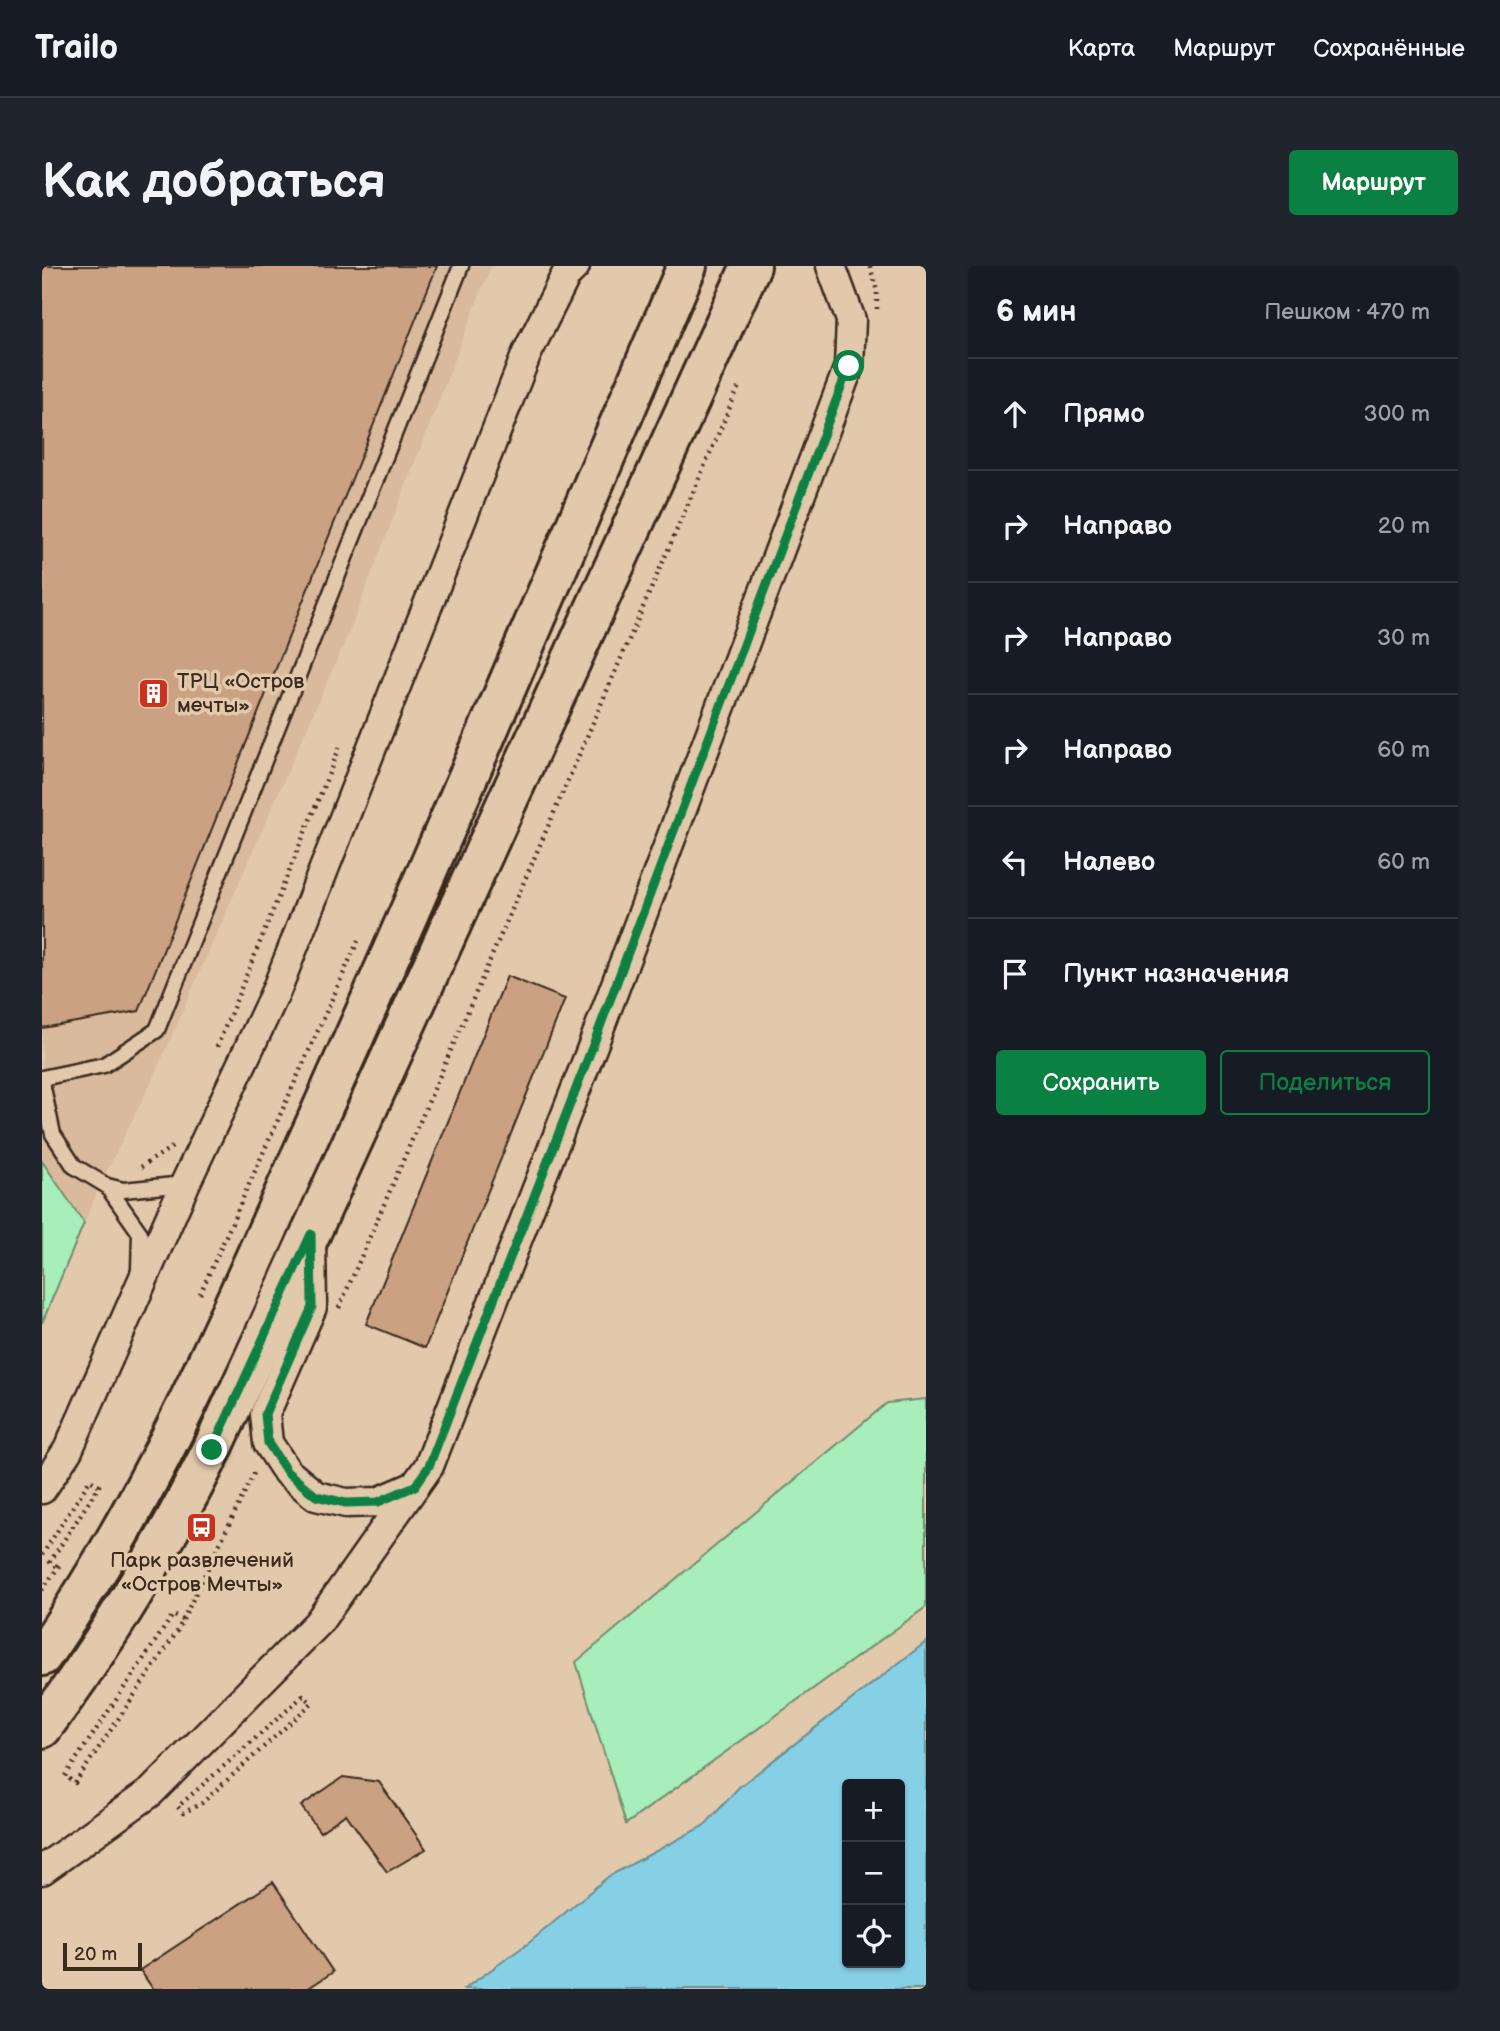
<!DOCTYPE html>
<html lang="ru">
<head>
<meta charset="utf-8">
<style>
	body { margin:0; font-family:"Balsamiq Sans",sans-serif; background:#20242c; color:#f1f3f6 }
	.controls { position:absolute; right:21px; bottom:21px; display:grid; overflow:hidden; border-radius:7px; box-shadow:0 2px 5px #0004 }
	.controls button { width:63px; height:63px; display:grid; place-items:center; padding:0; border:0; border-bottom:2px solid #363941; background:#171b24; color:#f1f3f6; font:35px sans-serif }
	.scale { position:absolute; left:21px; bottom:18px; width:79px; box-sizing:border-box; padding-left:7px; border:4px solid #3b2a1e; border-top:0; font-size:19px; line-height:24px; white-space:nowrap; color:#3b2a1e; -webkit-text-stroke:5px #e3c9ab; paint-order:stroke }
	.stop { position:absolute; width:21px; height:21px; margin:-16px; border:5px solid #0b8043; border-radius:50%; background:#fff }
	.stop.end { background:#0b8043; border-color:#fff; box-shadow:0 2px 7px #0008 }
	.list { margin:0; padding:0; list-style:none }
	h2 { display:flex; justify-content:space-between; align-items:center; height:91px; margin:0; padding:0 28px; font-size:30px }
	h2 small { font-size:23px; font-weight:400; color:#9ea1a6 }
	.list li { display:grid; grid-template-columns:46px 1fr auto; gap:21px; align-items:center; box-sizing:border-box; height:112px; padding:0 28px; border-top:2px solid #363941 }
	.list b { display:block; font-size:26px; white-space:nowrap }
	.list em { font-size:23px; font-style:normal; color:#9ea1a6 }
	.actions { display:flex; gap:14px; padding:21px 28px }
	.actions a { flex:1; padding:16px 0; border:2px solid #0b8043; border-radius:7px; text-align:center; font-size:24px; color:#0b8043 }
	.actions .main { background:#0b8043; color:#fff }
	.icon { flex:none; width:38px; height:38px; fill:none; stroke:currentColor; stroke-width:2; stroke-linecap:round; stroke-linejoin:round }
	.map { position:relative; flex:none; width:884px; height:1723px; overflow:hidden; border-radius:7px }
	header { display:flex; align-items:center; gap:42px; box-sizing:border-box; height:98px; padding:0 35px; background:#171b24; border-bottom:2px solid #363941 }
	header strong { font-size:33px }
	nav { display:flex; gap:38px; margin-inline-start:auto; font-size:24px }
	.intro { display:flex; align-items:center; justify-content:space-between; box-sizing:border-box; height:168px; padding:0 42px }
	h1 { margin:0; font-size:49px }
	.button { padding:18px 32px; border-radius:7px; background:#0b8043; color:#fff; font-size:24px; font-weight:700 }
	main { display:flex; gap:42px; padding:0 42px }
	aside { flex:1; background:#171b24; border-radius:7px; box-shadow:0 2px 5px #0004 }
	.map>svg:first-child { display:block }
	.built { fill:#d9ba9c }
	.green { fill:#a7eebb; stroke:#718c6c; stroke-width:2 }
	.water { fill:#85d0e5; stroke:#678e95; stroke-width:2; fill-rule:evenodd }
	.building { fill:#caa283; stroke:#3b2a1e; stroke-width:2 }
	.lines { fill:none; stroke-linecap:round; stroke-linejoin:round }
	.service-casing { stroke:#3b2a1e; stroke-width:19 }
	.minor-casing { stroke:#3b2a1e; stroke-width:33 }
	.secondary-casing { stroke:#3b2a1e; stroke-width:44 }
	.path { stroke:#3b2a1e; stroke-width:4.5; stroke-dasharray:2 5; stroke-linecap:butt }
	.service { stroke:#e3c9ab; stroke-width:14 }
	.minor { stroke:#e3c9ab; stroke-width:28 }
	.secondary { stroke:#e3c9ab; stroke-width:38 }
	.route { stroke:#0b8043; stroke-width:9 }
	.labels { text-anchor:middle; dominant-baseline:central; stroke-width:7; stroke-linejoin:round; paint-order:stroke }
	.poi-label { font-size:21px; fill:#3b2a1e; stroke:#e3c9ab; text-anchor:start }
</style>
</head>
<body>
<header>
<strong>Trailo</strong>
<nav><a>Карта</a><a>Маршрут</a><a>Сохранённые</a></nav>
</header>
<div class="intro"><h1>Как добраться</h1><a class="button">Маршрут</a></div>
<main>
<div class="map">
<svg width="884" height="1723" viewBox="0 0 884 1723">
	<rect width="100%" height="100%" fill="#e3c9ab"/>
	<filter id="ink" filterUnits="userSpaceOnUse"><feTurbulence type="fractalNoise" baseFrequency=".0143" numOctaves="2"/><feDisplacementMap in="SourceGraphic" scale="14" xChannelSelector="R" yChannelSelector="G"/><feConvolveMatrix kernelMatrix="1 2 1 2 8 2 1 2 1" color-interpolation-filters="sRGB"/></filter>
	<g filter="url(#ink)">
		<!-- built -->
		<path class="built" d="M0,0h449l-141,364 -194,442 -55,111 -59,140z"/>
		<!-- green -->
		<path class="green" d="M0,895l42,62 -42,100z
			M884,1133v208l-300,217 -50,-162 311,-259z"/>
		<!-- water -->
		<path class="water" d="M884,1376v347h-462l66,-47 79,-66 96,-51 34,-38zM805,1518h53v179h-53z"/>
		<!-- building -->
		<path class="building" d="M0,0h395l-298,745 -97,17z
			M465,710l58,23 -140,349 -59,-24z
			M301,1511l36,5 47,67 -39,23 -41,-58 -26,18 -19,-26z
			M231,1616l60,90 -26,17h-154l-13,-19z"/>
		<g class="lines">
			<defs>
				<path id="service" d="M0,812l62,-13 53,-35 304,-764
					M0,817l11,51 21,32 33,20 16,4 62,-6
					M65,920l33,47 -1,36"/>
				<path id="minor" d="M269,973l1,68 -47,107 3,29 19,29 29,24 30,7 32,-1 37,-16
					M0,1223l26,-39 117,-266 91,-193 251,-638 39,-78 9,-9
					M0,1604l109,-78 167,-169 111,-157 166,-426 254,-674 2,-46 -20,-54"/>
				<path id="secondary" d="M0,1390c114,-163 189,-346 271,-527 129,-286 250,-575 374,-863
					M0,1462c66,-87 121,-181 170,-278l539,-1184"/>
			</defs>
			<!-- service casing -->
			<use href="#service" class="service-casing"/>
			<!-- minor casing -->
			<use href="#minor" class="minor-casing"/>
			<!-- secondary casing -->
			<use href="#secondary" class="secondary-casing"/>
			<!-- path -->
			<path class="path" d="M828,0l7,25v19
				M175,781l124,-303
				M99,901l31,-20
				M158,1028l158,-353
				M297,1042l401,-924
				M0,1289l48,-75 9,6 -49,76 8,5
				M0,1324l20,-28
				M141,1354l-10,-5 -108,161 10,7 102,-151 78,-161
				M136,1541l5,6 19,-10 110,-100 -9,-7 -122,108"/>
			<!-- service -->
			<use href="#service" class="service"/>
			<!-- minor -->
			<use href="#minor" class="minor"/>
			<!-- secondary -->
			<use href="#secondary" class="secondary"/>
		</g>
	</g>
	<g class="lines" filter="url(#ink)">
		<!-- route -->
		<path class="route" d="M170,1184l99,-216 1,73 -47,107 3,29 19,29 29,24 30,7 32,-1 37,-16 14,-20 166,-426 254,-674"/>
	</g>
	<!-- icons -->
	<defs>
		<symbol id="building-square" viewBox="-11 -11 22 22"><rect x="-9" y="-9" width="18" height="18" rx="4" fill="#c8321e" stroke="#e3c9ab"/><path d="M-4-6H4V6H1V3H-1V6H-4ZM-2.5-4.3h1.7v1.8h-1.7ZM.8-4.3h1.7v1.8H.8ZM-2.5-1h1.7V.8h-1.7ZM.8-1h1.7V.8H.8Z" fill="#fff"/></symbol>
		<symbol id="bus-square" viewBox="-11 -11 22 22"><rect x="-9" y="-9" width="18" height="18" rx="4" fill="#c8321e" stroke="#e3c9ab"/><path d="M-5-6H5V4H4V6H2V4H-2V6H-4V4H-5ZM-3.5-4V0h7V-4ZM-3.5 1.2v1.5H-2V1.2ZM2 1.2v1.5H3.5V1.2Z" fill="#fff"/></symbol>
	</defs>
	<g fill-rule="evenodd">
		<use href="#building-square" x="94" y="410" width="35" height="35"/>
		<use href="#bus-square" x="142" y="1244" width="35" height="35"/>
	</g>
	<g class="labels">
		<!-- poi labels -->
		<g class="poi-label">
			<text x="135" y="415">ТРЦ «Остров<tspan x="135" dy="24">мечты»</tspan></text>
			<text x="160" y="1294" text-anchor="middle">Парк развлечений<tspan x="160" dy="24">«Остров Мечты»</tspan></text>
		</g>
	</g>
</svg>
<div class="controls">
<button>+</button>
<button>−</button>
<button><svg class="icon" aria-label="locate" viewBox="0 0 24 24"><circle cx="12" cy="12" r="6"/><path d="M12 2v4M12 18v4M2 12h4M18 12h4"/></svg></button>
</div>
<div class="scale">20 m</div>
<div class="stop" style="left:807px;top:100px"></div>
<div class="stop end" style="left:170px;top:1184px"></div>
</div>
<aside>
<h2>6 мин<small>Пешком · 470 m</small></h2>
<ul class="list">
<li><svg class="icon" aria-label="ahead" viewBox="0 0 24 24"><path d="M12 20V5M6 11l6-6 6 6"/></svg><div><b>Прямо</b></div><em>300 m</em></li>
<li><svg class="icon" aria-label="right" viewBox="0 0 24 24"><path d="M7 20v-9h11M14 6l5 5-5 5"/></svg><div><b>Направо</b></div><em>20 m</em></li>
<li><svg class="icon" aria-label="right" viewBox="0 0 24 24"><path d="M7 20v-9h11M14 6l5 5-5 5"/></svg><div><b>Направо</b></div><em>30 m</em></li>
<li><svg class="icon" aria-label="right" viewBox="0 0 24 24"><path d="M7 20v-9h11M14 6l5 5-5 5"/></svg><div><b>Направо</b></div><em>60 m</em></li>
<li><svg class="icon" aria-label="left" viewBox="0 0 24 24"><path d="M17 20v-9H6M10 6l-5 5 5 5"/></svg><div><b>Налево</b></div><em>60 m</em></li>
<li><svg class="icon" aria-label="arrive" viewBox="0 0 24 24"><path d="M6 21V4h12l-3 4 3 4H6"/></svg><div><b>Пункт назначения</b></div></li>
</ul>
<div class="actions"><a class="main">Сохранить</a><a>Поделиться</a></div>
</aside>
</main>
</body>
</html>
